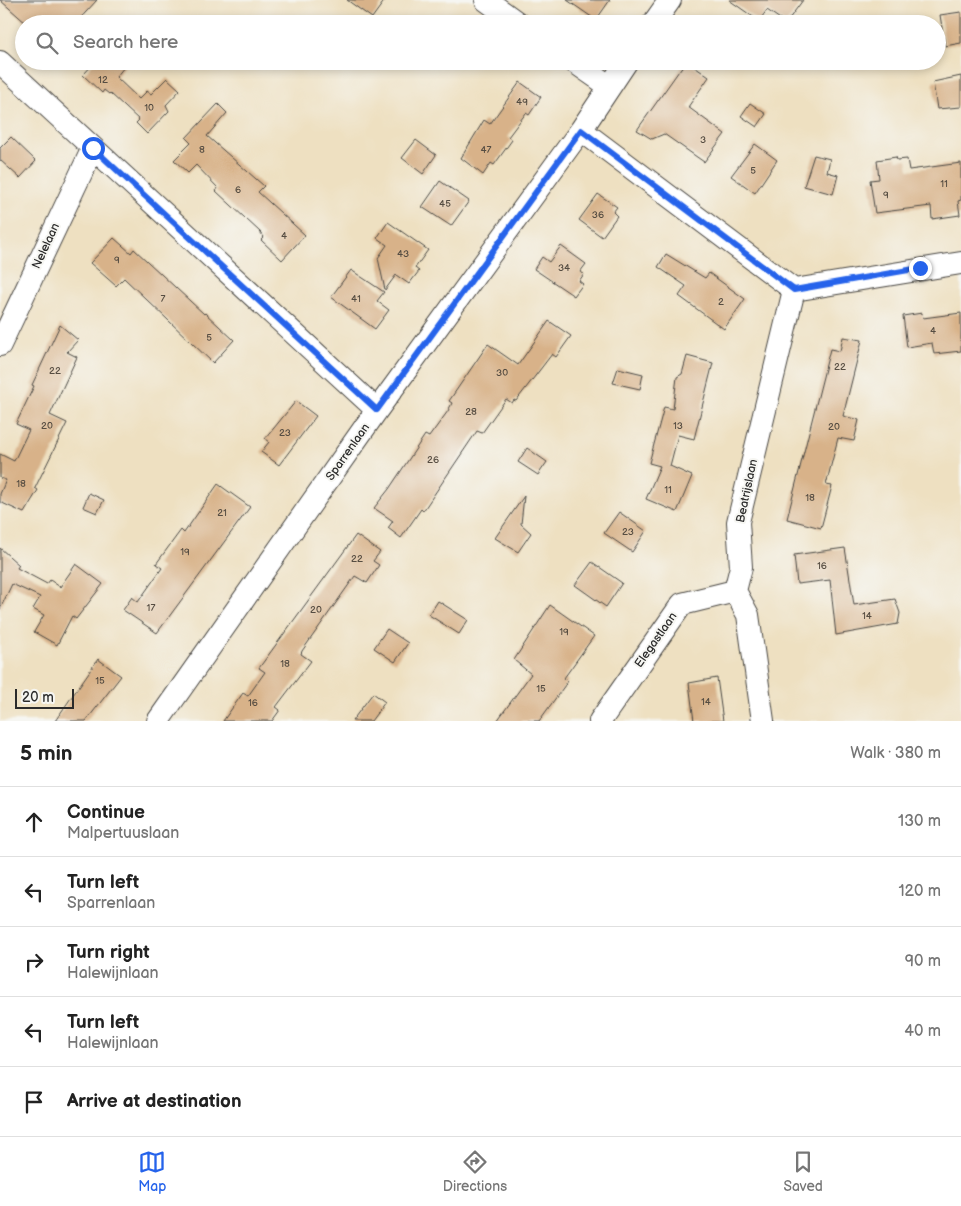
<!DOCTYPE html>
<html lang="en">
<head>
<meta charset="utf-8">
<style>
	body { margin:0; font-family:"Balsamiq Sans",sans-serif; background:#f6f6f6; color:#222 }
	.scale { position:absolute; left:15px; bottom:12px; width:59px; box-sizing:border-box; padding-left:5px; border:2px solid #2b2b2b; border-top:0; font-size:14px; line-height:18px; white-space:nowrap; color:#2b2b2b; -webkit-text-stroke:4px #f6f6f2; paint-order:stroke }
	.stop { position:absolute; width:15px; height:15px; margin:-11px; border:4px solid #2563eb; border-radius:50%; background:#fff }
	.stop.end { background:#2563eb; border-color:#fff; box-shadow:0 1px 5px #0008 }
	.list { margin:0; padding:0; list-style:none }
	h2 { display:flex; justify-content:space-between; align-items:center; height:65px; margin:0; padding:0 20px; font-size:21px }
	h2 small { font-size:16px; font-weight:400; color:#767676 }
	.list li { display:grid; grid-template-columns:32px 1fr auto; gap:15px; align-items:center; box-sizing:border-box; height:70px; padding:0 20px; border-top:1px solid #e0e0e0 }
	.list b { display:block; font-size:19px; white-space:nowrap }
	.list p { margin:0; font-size:16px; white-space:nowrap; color:#767676 }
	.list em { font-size:16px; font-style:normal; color:#767676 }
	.icon { flex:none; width:28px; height:28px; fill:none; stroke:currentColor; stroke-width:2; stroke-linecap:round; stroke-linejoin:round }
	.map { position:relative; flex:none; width:961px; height:721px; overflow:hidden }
	.search { position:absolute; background:#fff; box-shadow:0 2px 8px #0003; left:15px; right:15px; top:15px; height:55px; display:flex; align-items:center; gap:12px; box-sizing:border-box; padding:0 18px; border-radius:28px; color:#767676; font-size:19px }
	.sheet { height:415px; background:#fff }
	nav { display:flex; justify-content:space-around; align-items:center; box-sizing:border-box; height:70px; border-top:1px solid #e0e0e0; background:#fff; font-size:14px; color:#767676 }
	nav a { display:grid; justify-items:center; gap:2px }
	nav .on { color:#2563eb }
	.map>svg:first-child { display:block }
	.building { fill:#d8b289 }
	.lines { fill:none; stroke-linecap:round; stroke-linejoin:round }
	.minor-casing { stroke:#484642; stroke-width:24 }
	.minor { stroke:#fff; stroke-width:22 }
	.route { stroke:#2563eb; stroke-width:6 }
	.labels { text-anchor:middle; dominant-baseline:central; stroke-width:4; stroke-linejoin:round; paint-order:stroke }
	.number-label { font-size:10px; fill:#564d42 }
	.street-label { font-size:12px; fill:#2b2b2b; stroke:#f6f6f2 }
</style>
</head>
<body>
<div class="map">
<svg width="961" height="721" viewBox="0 0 961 721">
	<rect width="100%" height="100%" fill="#f6f6f2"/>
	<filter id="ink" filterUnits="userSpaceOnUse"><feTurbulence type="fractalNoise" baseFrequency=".02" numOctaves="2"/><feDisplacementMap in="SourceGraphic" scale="10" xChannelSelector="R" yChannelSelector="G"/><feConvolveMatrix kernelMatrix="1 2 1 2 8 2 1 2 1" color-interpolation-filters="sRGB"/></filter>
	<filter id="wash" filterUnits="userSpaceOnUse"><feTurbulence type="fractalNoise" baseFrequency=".0096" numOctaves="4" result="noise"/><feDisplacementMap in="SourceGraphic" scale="20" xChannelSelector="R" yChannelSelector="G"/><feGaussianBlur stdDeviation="1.12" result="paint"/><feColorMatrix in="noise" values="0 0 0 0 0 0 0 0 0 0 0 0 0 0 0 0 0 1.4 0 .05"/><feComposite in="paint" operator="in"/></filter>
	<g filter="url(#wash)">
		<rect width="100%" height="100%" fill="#eee0c1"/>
		<g id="blocks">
			<!-- building -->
			<path class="building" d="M0,0h97l-22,24h-48z
				M347,0h38l-13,18z
				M567,0h43l-14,20z
				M729,0h74l-17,23 -19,-13 -8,11z
				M961,12v31l-16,3 -5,-31z
				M96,61h33l-13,16 23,22 8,-8 4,3 16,-16 13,12 -14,15 3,6 -22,23 -11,-11 3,-3 -29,-27 -1,1 -5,-4 -2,3 -19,-18z
				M686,61l23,16 -21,30 37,27 -21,28 -40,-28 -12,5 -15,-9z
				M961,76v31l-24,2 -4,-27z
				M520,82l21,15 -12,18 -3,-2 -18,24 4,3 -18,25 -3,-2 -8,12 -22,-17 23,-38 6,4z
				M750,103l16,11 -9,13 -16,-11z
				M218,104l9,9 -20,23 57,50 -6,6 47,43 -23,25 -21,-20 3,-3 -4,-5 -44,-41 2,-3 -22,-23 -8,8 -14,-13 17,-17 -5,-5z
				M11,137l25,24 -16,17 -20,-18v-12z
				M416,140l20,15 -13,19 -21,-16z
				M755,144l22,16 -22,33 -24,-17z
				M814,155l16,4 -3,13 11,3 -5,19 -29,-8z
				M896,157l1,3 10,-1 2,11 52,-7v37l-3,1 2,14 -28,4 -1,-13 -56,7 -5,-33 9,-1 -2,-19z
				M440,181l29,20 -18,25 -29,-19z
				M598,194l19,13 -4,5 4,4 -15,21 -23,-17z
				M388,222l40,28 -13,18 4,3 -10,13 -13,-9 -11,15 -7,-32 9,-13 -10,-7z
				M114,238l17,15 3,-4 70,65 1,-1 29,27 -21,23 -89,-85 -8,8 -26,-23z
				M561,246l25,18 -6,8 4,2 -5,7 4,3 -9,12 -40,-27 8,-12 7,5z
				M666,254l39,24 4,-5 36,26 -21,30 -45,-33 7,-10 -28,-19z
				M351,270l33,22 -7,9 12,9 -14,19 -44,-32z
				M922,313l1,5 38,-5v38l-27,3 -2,-11 -25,4 -4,-31z
				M549,321l22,15 -15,21 -4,-3 -36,47 -2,-1 -2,3 -6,-4 -24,34 -5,-2 -54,80 -2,-2 -20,29 -13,-10 5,-7 -19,-13 15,-19 36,-54 4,2 19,-26 4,-8 -3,-2 39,-57 30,21z
				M60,325l18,15 -11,12 10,5 -27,58 17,8 -32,65 3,2 -14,23 -24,-11v-8l6,-14 -6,-2v-24l14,7 15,-31 -13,-6 18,-38 -2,-1z
				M843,337l19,3 -19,76 16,4 -5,21 -16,-3 -12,47 6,1 -11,42 -34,-9 43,-170 10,2z
				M687,356l26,7 -19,76 -16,-4 -8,31 22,10 -15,36 -31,-13 14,-33 -11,-3 15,-56 9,2 4,-32 5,-3z
				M618,368l25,6 -3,15 -27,-6z
				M296,401l20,15 -37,49 -18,-13 8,-10 -4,-3z
				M527,448l20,14 -9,13 -20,-13z
				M218,484l32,23 -93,126 -34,-23 9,-13 6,5 24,-34 -6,-4 25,-34 3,3z
				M89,493l15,7 -7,13 -14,-6z
				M524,496l-3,28 10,9 -13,19 -23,-14z
				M619,512l27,19 -14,21 -28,-19z
				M356,535l24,17 -7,9 6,4 -12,18 -12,-7 -53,75 -1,3 10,7 -35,46 4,3 -8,11h-49l20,-28 5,3 17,-24 -6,-4z
				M0,548l19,17 -2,3 30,16 3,-4 10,7 16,-23 27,20 -27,35 -4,-3 -15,29 -23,-13 10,-17 -11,-6 7,-12 -28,-13 -12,25z
				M845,548l9,57 41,-6 5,14 -2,11 -62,11 -6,-55 -33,4 -3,-29z
				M592,562l30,21 -16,24 -31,-22z
				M438,601l30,19 -9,14 -30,-19z
				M550,605l44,31 -30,42 4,3 -29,40h-42l34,-47 -17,-14z
				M387,629l21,14 -13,19 -21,-14z
				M98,659l23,17 -35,45h-31z
				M717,678l6,43h-29l-5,-38z
				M373,693l12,9 -14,19h-19z"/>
		</g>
	</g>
	<g filter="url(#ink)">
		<use href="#blocks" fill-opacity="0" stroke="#484642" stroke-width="1"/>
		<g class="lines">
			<defs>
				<path id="minor" d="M486,0l33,24
					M653,24l17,-24
					M573,61l36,25
					M0,62l377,348
					M581,130l213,160 167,-27
					M0,345l93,-197
					M158,721l219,-311 204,-280 46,-69
					M600,721l82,-117 53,-13
					M763,721l-15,-106 -13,-24 6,-24 -3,-45 56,-232"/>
			</defs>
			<!-- minor casing -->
			<use href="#minor" class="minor-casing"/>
			<!-- minor -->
			<use href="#minor" class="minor"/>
		</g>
	</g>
	<g class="lines" filter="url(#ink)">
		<!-- route -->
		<path class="route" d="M93,148l284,262 204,-280 213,160 126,-22"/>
	</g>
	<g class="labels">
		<!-- number labels -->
		<g class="number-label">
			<text x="103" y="80">12</text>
			<text x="522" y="102">49</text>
			<text x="149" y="108">10</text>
			<text x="703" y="140">3</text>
			<text x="202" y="150">8</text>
			<text x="486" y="150">47</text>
			<text x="753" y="171">5</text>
			<text x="944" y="184">11</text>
			<text x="238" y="190">6</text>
			<text x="886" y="195">9</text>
			<text x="445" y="204">45</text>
			<text x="598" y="215">36</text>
			<text x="284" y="236">4</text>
			<text x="403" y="254">43</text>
			<text x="117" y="260">9</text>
			<text x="564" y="268">34</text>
			<text x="163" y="299">7</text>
			<text x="356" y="299">41</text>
			<text x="721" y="302">2</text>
			<text x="933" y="331">4</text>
			<text x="209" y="338">5</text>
			<text x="840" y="367">22</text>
			<text x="55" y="371">22</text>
			<text x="502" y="373">30</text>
			<text x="471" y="412">28</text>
			<text x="47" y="426">20</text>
			<text x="678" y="426">13</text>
			<text x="834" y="427">20</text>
			<text x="285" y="433">23</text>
			<text x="433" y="460">26</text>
			<text x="21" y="484">18</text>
			<text x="668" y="490">11</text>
			<text x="810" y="498">18</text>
			<text x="222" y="513">21</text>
			<text x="628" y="532">23</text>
			<text x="185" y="552">19</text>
			<text x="357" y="559">22</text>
			<text x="822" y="566">16</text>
			<text x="151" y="608">17</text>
			<text x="316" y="610">20</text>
			<text x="867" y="616">14</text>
			<text x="564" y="632">19</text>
			<text x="285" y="664">18</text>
			<text x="100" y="681">15</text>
			<text x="541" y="689">15</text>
			<text x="706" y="702">14</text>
			<text x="253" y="703">16</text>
		</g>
		<!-- street labels -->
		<g class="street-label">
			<text transform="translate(46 246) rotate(-65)">Nelelaan</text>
			<text transform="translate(348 452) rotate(-55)">Sparrenlaan</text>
			<text transform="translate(747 491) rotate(-78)">Beatrijslaan</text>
			<text transform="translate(656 640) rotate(-55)">Elegastlaan</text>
		</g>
	</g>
</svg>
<div class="scale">20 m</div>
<div class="stop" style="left:93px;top:148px"></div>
<div class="stop end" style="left:920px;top:268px"></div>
<div class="search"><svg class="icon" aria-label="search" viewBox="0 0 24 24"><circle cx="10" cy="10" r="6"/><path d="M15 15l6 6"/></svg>Search here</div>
</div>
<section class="sheet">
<h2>5 min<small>Walk · 380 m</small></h2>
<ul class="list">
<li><svg class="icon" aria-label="ahead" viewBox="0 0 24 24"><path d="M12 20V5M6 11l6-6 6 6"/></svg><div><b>Continue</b><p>Malpertuuslaan</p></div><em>130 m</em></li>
<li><svg class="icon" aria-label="left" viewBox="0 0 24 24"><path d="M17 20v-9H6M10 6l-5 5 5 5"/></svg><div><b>Turn left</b><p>Sparrenlaan</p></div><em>120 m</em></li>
<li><svg class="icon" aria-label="right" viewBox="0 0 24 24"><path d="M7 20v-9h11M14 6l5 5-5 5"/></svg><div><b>Turn right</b><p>Halewijnlaan</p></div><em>90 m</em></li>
<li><svg class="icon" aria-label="left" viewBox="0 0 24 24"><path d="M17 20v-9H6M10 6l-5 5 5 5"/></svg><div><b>Turn left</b><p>Halewijnlaan</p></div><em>40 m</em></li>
<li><svg class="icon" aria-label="arrive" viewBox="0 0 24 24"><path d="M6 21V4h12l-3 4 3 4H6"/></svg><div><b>Arrive at destination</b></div></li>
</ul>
</section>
<nav>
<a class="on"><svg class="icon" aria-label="map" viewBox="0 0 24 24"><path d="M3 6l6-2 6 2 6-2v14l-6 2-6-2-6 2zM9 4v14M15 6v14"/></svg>Map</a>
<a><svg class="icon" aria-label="directions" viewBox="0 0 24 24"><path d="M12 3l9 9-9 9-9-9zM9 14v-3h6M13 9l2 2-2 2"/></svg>Directions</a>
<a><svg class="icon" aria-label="saved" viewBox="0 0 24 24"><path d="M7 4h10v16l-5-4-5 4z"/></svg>Saved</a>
</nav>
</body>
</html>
